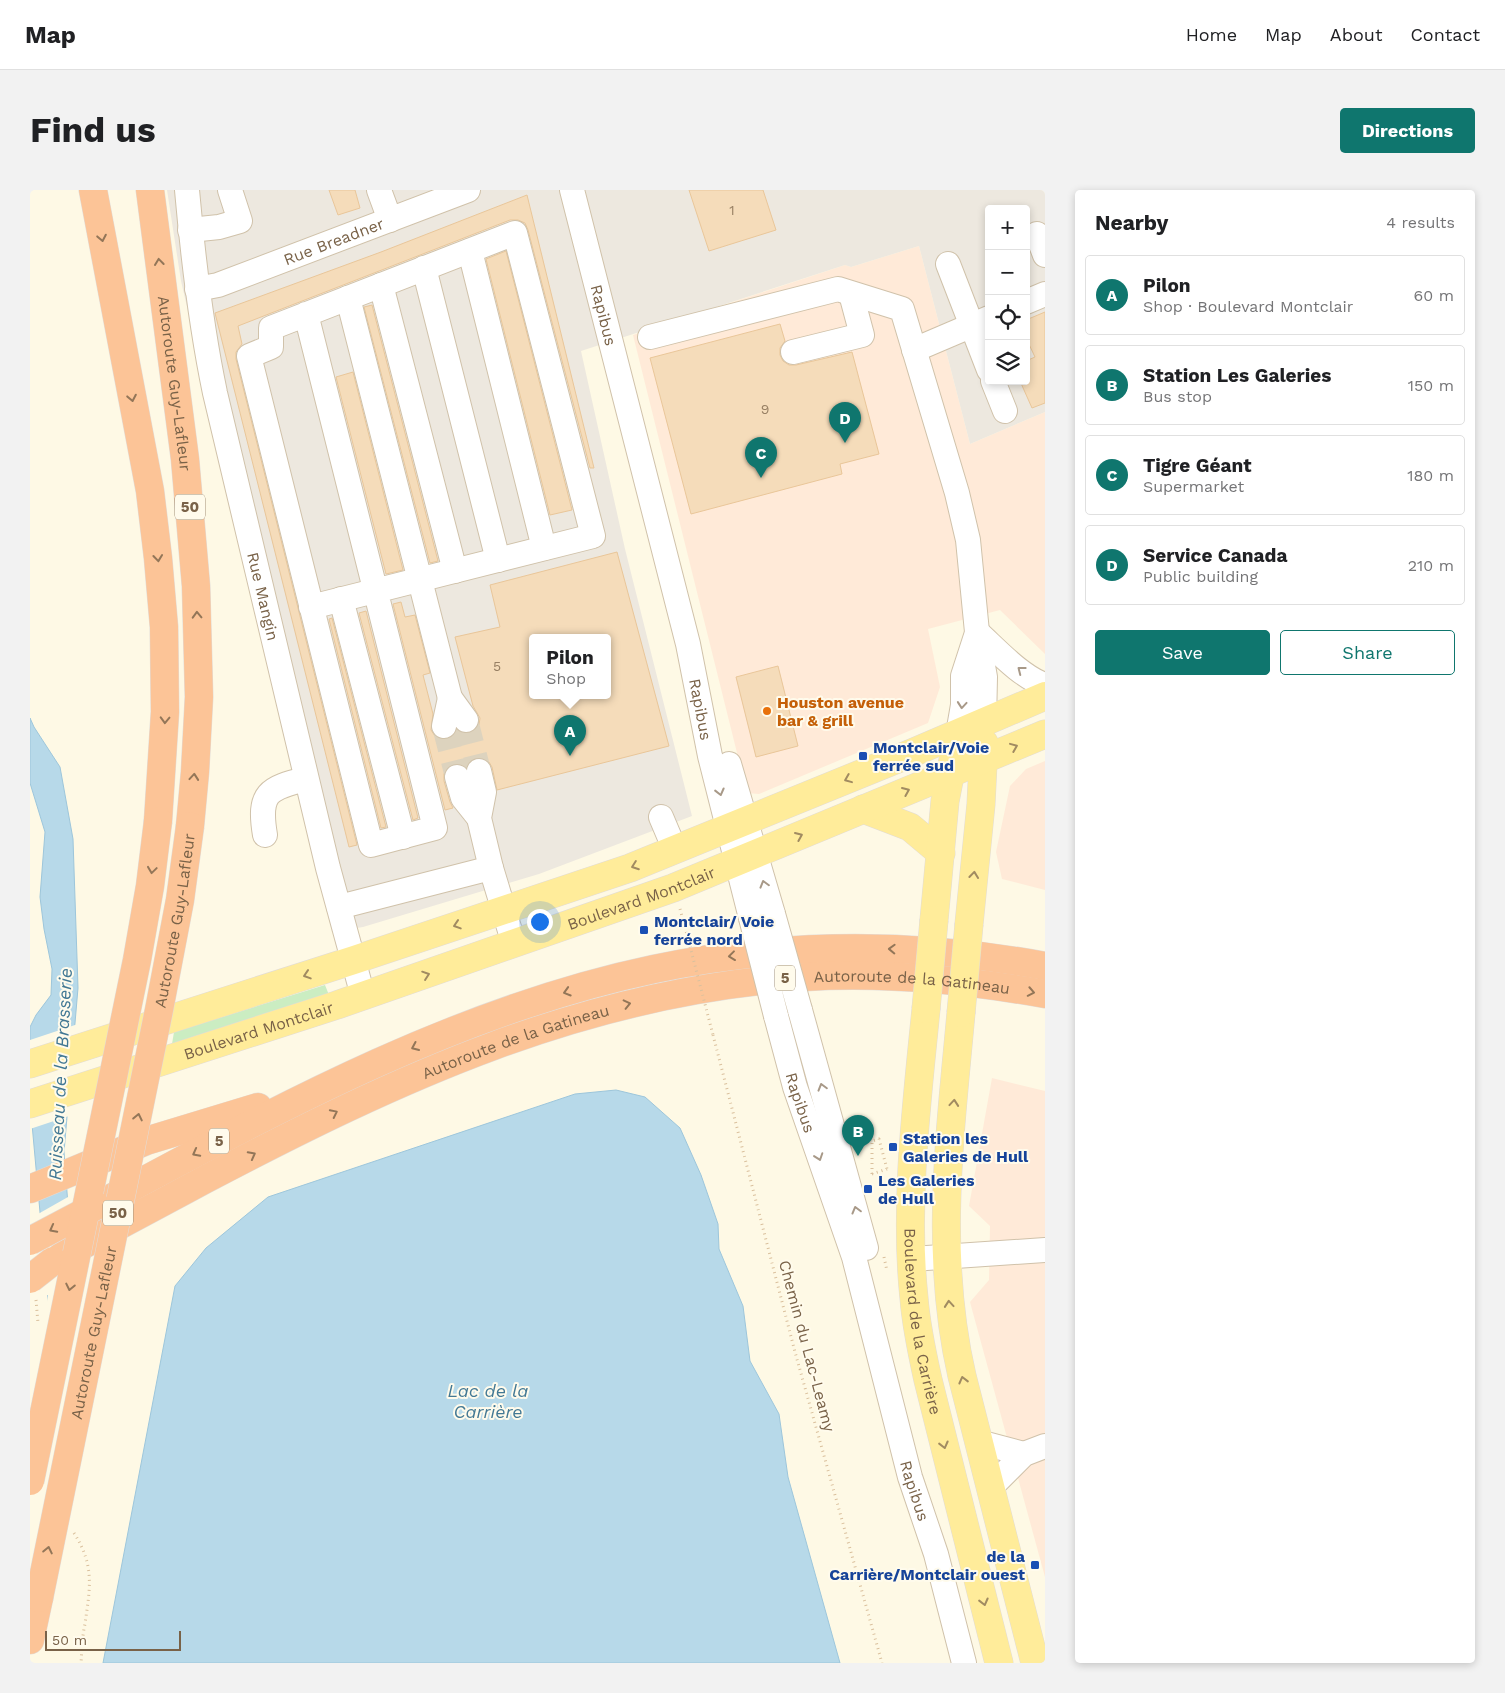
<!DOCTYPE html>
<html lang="en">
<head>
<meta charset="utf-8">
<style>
	body { margin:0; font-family:"Work Sans",sans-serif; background:#f2f2f2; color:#202124 }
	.controls { position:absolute; right:15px; top:15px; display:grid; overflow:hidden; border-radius:5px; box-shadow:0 2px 8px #0003 }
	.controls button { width:45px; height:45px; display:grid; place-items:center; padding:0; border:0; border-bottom:1px solid #e0e0e0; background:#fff; color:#202124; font:25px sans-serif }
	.scale { position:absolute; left:15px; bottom:12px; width:136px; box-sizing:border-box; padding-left:5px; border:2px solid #796248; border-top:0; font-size:14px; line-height:18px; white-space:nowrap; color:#796248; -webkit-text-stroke:4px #fffbec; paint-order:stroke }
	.you { position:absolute; left:509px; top:731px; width:18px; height:18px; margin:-12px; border:4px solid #fff; border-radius:50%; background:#1a73e8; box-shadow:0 0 0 8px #1a73e833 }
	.badge { display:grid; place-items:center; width:32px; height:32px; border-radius:50%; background:#0f766e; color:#fff; font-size:16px; font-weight:700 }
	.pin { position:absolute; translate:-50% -41px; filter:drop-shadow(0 1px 2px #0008) }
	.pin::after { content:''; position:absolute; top:26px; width:18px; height:15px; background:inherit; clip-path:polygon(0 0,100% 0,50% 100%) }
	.popup { position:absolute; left:499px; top:444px; width:82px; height:65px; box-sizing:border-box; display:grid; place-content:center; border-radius:5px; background:#fff; filter:drop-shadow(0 1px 4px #0005); font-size:16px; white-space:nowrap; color:#757577 }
	.popup b { font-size:19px; color:#202124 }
	.popup::after { content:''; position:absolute; left:50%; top:100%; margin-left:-10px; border:10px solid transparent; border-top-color:#fff }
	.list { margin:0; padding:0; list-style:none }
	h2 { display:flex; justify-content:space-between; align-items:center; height:65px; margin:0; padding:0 20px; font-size:21px }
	h2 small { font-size:16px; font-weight:400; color:#757577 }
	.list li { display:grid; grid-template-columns:32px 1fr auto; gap:15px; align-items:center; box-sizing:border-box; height:80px; margin:0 10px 10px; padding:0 10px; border:1px solid #e0e0e0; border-radius:5px }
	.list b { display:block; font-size:19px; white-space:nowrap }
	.list p { margin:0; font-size:16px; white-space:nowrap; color:#757577 }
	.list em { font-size:16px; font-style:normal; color:#757577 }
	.actions { display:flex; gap:10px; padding:15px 20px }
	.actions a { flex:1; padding:11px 0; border:1px solid #0f766e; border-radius:5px; text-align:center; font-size:18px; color:#0f766e }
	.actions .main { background:#0f766e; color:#fff }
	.icon { flex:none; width:28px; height:28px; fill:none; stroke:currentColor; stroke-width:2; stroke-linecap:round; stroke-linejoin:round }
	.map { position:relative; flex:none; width:1015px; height:1473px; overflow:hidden; border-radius:5px }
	header { display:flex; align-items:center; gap:30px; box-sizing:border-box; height:70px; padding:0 25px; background:#fff; border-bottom:1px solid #e0e0e0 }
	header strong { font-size:24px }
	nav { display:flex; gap:28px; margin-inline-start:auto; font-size:18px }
	.intro { display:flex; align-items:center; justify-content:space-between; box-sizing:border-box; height:120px; padding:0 30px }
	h1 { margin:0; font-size:35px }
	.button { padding:12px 22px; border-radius:5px; background:#0f766e; color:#fff; font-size:18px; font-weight:700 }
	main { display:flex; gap:30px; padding:0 30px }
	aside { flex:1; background:#fff; border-radius:5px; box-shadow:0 2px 8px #0003 }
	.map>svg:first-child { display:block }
	.commercial { fill:#ffead8 }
	.industrial { fill:#ede8df; fill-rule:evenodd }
	.green { fill:#cbedc2 }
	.water { fill:#b7d9e9; stroke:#9dc6db }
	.pier { fill:#fef9e5 }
	.building { fill:#f5dcba; stroke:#e9c699; fill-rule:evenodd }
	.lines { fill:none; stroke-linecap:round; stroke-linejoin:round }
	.minor-tunnel { stroke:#ddd3be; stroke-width:24; stroke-dasharray:24 12; stroke-linecap:butt }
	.minor-casing { stroke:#d0c2aa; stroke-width:26 }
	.major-casing { stroke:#e2dcd7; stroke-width:29 }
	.highway-casing { stroke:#e2dcd7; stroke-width:29 }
	.path { stroke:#dac09d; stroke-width:3; stroke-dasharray:1 4; stroke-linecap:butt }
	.minor { stroke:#fff; stroke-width:24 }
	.major { stroke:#ffec9a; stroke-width:28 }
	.highway { stroke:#fcc497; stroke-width:28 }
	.minor-bridge-casing { stroke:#d0c2aa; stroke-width:26; stroke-linecap:butt }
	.major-bridge-casing { stroke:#e2dcd7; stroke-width:29; stroke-linecap:butt }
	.highway-bridge-casing { stroke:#e2dcd7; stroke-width:29; stroke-linecap:butt }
	.path-bridge { stroke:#dac09d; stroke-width:3; stroke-dasharray:1 4; stroke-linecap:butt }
	.minor-bridge { stroke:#fff; stroke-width:24 }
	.major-bridge { stroke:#ffec9a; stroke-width:28 }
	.highway-bridge { stroke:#fcc497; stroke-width:28 }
	.oneway { stroke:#937658 }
	.oneway2 { stroke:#a89988 }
	.oneway3 { stroke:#a18b61 }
	.food-dot { fill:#e8710a; stroke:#fffbec; stroke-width:2 }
	.transit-dot { fill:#1a4fb4; stroke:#fffbec; stroke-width:2 }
	.labels { text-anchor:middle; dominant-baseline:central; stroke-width:4; stroke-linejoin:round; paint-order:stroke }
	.number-label { font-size:14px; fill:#988064 }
	.shield { fill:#fffbec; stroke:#a19079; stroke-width:1 }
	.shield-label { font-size:15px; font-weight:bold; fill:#796248 }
	.street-label { font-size:16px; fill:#796248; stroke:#fffbec }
	.food-label { font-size:16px; font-weight:bold; fill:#c56008; stroke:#fffbec; text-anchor:start }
	.transit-label { font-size:16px; font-weight:bold; fill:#164399; stroke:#fffbec; text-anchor:start }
	.water-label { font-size:18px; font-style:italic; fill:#427894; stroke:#fffbec }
</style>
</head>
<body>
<header>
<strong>Map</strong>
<nav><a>Home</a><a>Map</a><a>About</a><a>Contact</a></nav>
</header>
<div class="intro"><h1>Find us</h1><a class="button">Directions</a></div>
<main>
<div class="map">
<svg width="1015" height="1473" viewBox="0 0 1015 1473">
	<rect width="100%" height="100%" fill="#fef9e5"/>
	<!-- commercial -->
	<path class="commercial" d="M889,56l51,198 75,-32v242l-45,-44 -72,19 12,58 -12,36 -169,71 -12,-1 -114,-458 212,-70 6,2z
		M1015,571v129l-43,-11 -6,-27 14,-66 16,-17z
		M962,888l53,13v486l-75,-275 19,-22 1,-54 -21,-20z"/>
	<!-- industrial -->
	<path class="industrial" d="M137,0h878v222l-75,32 -51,-198 -68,21 -6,-2 -264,86 44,198 67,267 -153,58 -176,53 -31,5 -151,-651zM959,19h37v172h-37zM502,447h76v58h-76z"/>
	<!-- green -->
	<path class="green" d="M295,795l4,10 -157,49 2,-12z"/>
	<!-- water -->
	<path class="water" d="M0,528l4,9 26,40 13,72 5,149 -14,164 13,173 -28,-14 -19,-209v-75l6,-12 15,-20 1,-26 -8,-40 -4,-32 5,-65 -15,-49z
		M586,900l29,7 35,31 21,47 17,49 1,25 24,57 7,55 29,53 9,63 52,186h-737l72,-377 31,-38 62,-51 307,-103z"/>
	<!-- pier -->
	<path class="pier" d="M48,834l-9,92 -39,13v-89z
		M39,1002l10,133 -33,165 -13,38 -3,2v-119l18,-116 -3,1 -7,-82 30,-17z"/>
	<!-- building -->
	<path class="building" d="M299,0h26l5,18 -22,7z
		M659,0h74l13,40 -67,21z
		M497,5l67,273h-4l-62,-238 -3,-7 -7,-3h-8l-272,106 4,18 -6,8v7l121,486 -8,2 -134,-534 166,-61z
		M476,61l66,259 -22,5 -64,-256z
		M342,115l66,256 -8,2 -66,-256z
		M1015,122v91l-13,5 -12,-27h6v-20l9,-4 -9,-19v-18z
		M750,134l5,17 -5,7v7l3,6 6,4h7l56,-13 27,102 -39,10 2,10 -151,40 -41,-156z
		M323,182l50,198 -17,4 -50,-197z
		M587,362l52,194 -172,44 -5,-23 -3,-5 -6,-4h-8l-6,3 -3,6 -6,-3h-7l-6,4 -3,6v7l6,21 3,6 -8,2 -52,-206 8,-2 4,15 10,-2 15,58 -7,2 10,39 -2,16 4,6 7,3h6l6,-3 3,-6 4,3 7,1 6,-3 5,-6 1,-7 -7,-12 -18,-69 45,-10 -10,-42zM502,447h76v58h-76z
		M336,421l52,207 -5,2 -54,-207z
		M302,428l54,209 -5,1 -52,-209z
		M748,476l20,80 -42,11 -20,-80z"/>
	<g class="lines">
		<!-- minor-tunnel -->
		<path class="minor-tunnel" d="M436,530l13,51
			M414,536l13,51"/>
		<defs>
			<g id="minor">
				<path id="s1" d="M157,0c6,68 14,136 28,203l113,475 35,128"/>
				<path d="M349,0l11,30"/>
				<path id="s2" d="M542,0l116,454 22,112 41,162"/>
				<path d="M160,40l29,-3 21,-6 -10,-31"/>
				<path d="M1007,44l8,21"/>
				<path d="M440,61l74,297"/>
				<path d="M918,74l41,106"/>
				<path d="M394,78l74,292"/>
				<path d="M351,95l74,286"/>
				<path id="s3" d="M167,99l21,-4 250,-95"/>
				<path d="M318,108l102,400"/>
				<path d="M996,112l19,-8"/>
				<path d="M276,124l129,514 -64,17 -122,-489 22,-9v-19l244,-95 78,303c-94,24 -188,48 -282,71"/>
				<path d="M620,147l188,-48 64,20 55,184 11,47 9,92 8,45 -1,46"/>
				<path d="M884,160l75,-32"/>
				<path d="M763,162l69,-17 -11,-41"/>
				<path d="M963,191l12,30"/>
				<path d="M311,409l62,238"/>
				<path d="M947,442c19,17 44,45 68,53"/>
				<path d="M414,536l6,-28 16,22"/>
				<path d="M928,544l5,-29v-29l13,-40"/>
				<path d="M699,574l44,150"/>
				<path d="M449,581l5,21 -5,26 12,50 23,76"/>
				<path d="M427,587l6,21 16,20"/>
				<path d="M631,627l14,33"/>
				<path d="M235,645c-7,-42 3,-47 41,-56"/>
				<path d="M309,717l152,-39"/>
				<path d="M770,820l66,238"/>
				<path id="s4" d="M746,826l19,71 59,170 56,220 26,77 28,109"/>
				<path d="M882,1069l133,-9"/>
				<path d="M949,1252l45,12"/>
				<path d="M960,1298l34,-34 21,-8"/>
			</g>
			<g id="major">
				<path d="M833,619l47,18 31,26"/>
				<path d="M904,730l11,-119 8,-41"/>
				<path d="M939,734l12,-120 3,-61"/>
				<path id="s5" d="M896,819c-9,92 -22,196 -12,289 2,27 8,55 14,82l71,283"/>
				<path d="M931,823c-11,122 -27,242 1,363l73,287"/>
				<path d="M0,874l324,-104 276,-92 282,-115 133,-57"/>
				<path id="s6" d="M0,914l307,-99 336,-117 372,-154"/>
			</g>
			<g id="highway">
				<path d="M63,0l57,301 8,67 6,69 1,85 -7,109"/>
				<path id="s7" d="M120,0l35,269 11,127 3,111 -4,75 -5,54"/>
				<path d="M0,999l116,-48 112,-34"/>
				<path d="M76,1011c175,-94 353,-191 548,-232 129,-27 262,-27 391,-3"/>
				<path id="s8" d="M31,1067c47,-26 95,-51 143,-77 192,-101 380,-189 601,-203 80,-5 161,3 240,17"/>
				<path d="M0,1450l9,-42"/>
			</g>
		</defs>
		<!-- minor casing -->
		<use href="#minor" class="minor-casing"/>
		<!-- major casing -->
		<use href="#major" class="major-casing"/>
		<!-- highway casing -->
		<use href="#highway" class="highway-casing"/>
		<!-- path -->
		<path class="path" d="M650,719l5,18
			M683,845l82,317 87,311
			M842,984v-33l7,-2 8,30
			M842,984l15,-5
			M854,1067l3,14
			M6,1110l2,23
			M44,1343c21,33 16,55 11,91 -3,13 -3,26 -4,39"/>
		<!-- minor -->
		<use href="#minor" class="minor"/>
		<!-- major -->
		<use href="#major" class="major"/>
		<!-- highway -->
		<use href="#highway" class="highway"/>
		<defs>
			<path id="minor-bridge" d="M743,724l27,96
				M721,728l25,98"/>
			<path id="major-bridge" d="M896,819l8,-89
				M931,823l8,-89"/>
			<g id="highway-bridge">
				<path d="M0,1051l66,-35"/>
				<path d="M0,1089l23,-18"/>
				<path d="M0,1291l107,-521 13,-74 8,-65"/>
				<path id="s9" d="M9,1408l120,-588 21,-110 10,-74"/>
			</g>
		</defs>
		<!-- minor-bridge casing -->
		<use href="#minor-bridge" class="minor-bridge-casing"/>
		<!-- major-bridge casing -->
		<use href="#major-bridge" class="major-bridge-casing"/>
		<!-- highway-bridge casing -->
		<use href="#highway-bridge" class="highway-bridge-casing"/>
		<!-- path-bridge -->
		<path class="path-bridge" d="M655,737l28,108"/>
		<!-- minor-bridge -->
		<use href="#minor-bridge" class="minor-bridge"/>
		<!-- major-bridge -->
		<use href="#major-bridge" class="major-bridge"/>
		<!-- highway-bridge -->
		<use href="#highway-bridge" class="highway-bridge"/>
	</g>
	<!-- one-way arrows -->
	<defs><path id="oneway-chevron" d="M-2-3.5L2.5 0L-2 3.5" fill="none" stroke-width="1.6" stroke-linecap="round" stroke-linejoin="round" transform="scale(1.25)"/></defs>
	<g class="oneway">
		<use href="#oneway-chevron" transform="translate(72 48) rotate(79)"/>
		<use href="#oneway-chevron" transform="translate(129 72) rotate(-97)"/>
		<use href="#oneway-chevron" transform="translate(102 208) rotate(79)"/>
		<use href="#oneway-chevron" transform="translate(128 368) rotate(84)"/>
		<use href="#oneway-chevron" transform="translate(167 425) rotate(-92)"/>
		<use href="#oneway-chevron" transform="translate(135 530) rotate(92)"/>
		<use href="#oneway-chevron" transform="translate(164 587) rotate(-85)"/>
		<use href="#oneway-chevron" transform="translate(122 680) rotate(98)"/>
		<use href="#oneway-chevron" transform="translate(862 759) rotate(-178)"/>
		<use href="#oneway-chevron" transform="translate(702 766) rotate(173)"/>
		<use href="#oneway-chevron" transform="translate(537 802) rotate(163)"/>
		<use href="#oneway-chevron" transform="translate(1001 802) rotate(11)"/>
		<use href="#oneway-chevron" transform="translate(597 814) rotate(-13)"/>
		<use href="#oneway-chevron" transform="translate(385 857) rotate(156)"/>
		<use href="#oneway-chevron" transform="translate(304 923) rotate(-26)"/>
		<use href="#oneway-chevron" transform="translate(108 927) rotate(-78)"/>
		<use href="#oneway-chevron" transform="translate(166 963) rotate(152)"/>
		<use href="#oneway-chevron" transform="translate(222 965) rotate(-28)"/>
		<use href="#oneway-chevron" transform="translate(23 1039) rotate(152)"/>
		<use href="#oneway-chevron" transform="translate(40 1097) rotate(102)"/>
		<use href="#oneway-chevron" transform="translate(18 1360) rotate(-78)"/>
	</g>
	<g class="oneway2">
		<use href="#oneway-chevron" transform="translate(991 480) rotate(-142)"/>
		<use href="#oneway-chevron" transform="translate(932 515) rotate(95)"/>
		<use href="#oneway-chevron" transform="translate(690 602) rotate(76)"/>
		<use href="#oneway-chevron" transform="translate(734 694) rotate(-106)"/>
		<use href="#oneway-chevron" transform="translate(792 897) rotate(-106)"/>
		<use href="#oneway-chevron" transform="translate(789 967) rotate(71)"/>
		<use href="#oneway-chevron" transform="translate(826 1020) rotate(-105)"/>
	</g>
	<g class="oneway3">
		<use href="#oneway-chevron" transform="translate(984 557) rotate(-22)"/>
		<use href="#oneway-chevron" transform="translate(818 589) rotate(158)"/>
		<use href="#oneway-chevron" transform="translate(876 601) rotate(-23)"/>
		<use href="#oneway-chevron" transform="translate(769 646) rotate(-23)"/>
		<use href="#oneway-chevron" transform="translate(605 676) rotate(160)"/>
		<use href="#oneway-chevron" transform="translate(944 685) rotate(-84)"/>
		<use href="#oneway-chevron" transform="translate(427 735) rotate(162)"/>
		<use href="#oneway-chevron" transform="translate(277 785) rotate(162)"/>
		<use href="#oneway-chevron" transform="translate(396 785) rotate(-19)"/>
		<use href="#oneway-chevron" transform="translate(924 913) rotate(-85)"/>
		<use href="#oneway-chevron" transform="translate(919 1114) rotate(-95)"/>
		<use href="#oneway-chevron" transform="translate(933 1190) rotate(-104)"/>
		<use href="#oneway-chevron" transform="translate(914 1255) rotate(76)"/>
		<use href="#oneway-chevron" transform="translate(954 1412) rotate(76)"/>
	</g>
	<!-- markers -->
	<circle class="food-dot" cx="737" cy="521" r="5"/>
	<g class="transit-dot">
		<rect x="828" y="561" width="10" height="10" rx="2.5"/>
		<rect x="609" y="735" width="10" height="10" rx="2.5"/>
		<rect x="858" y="952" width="10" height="10" rx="2.5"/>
		<rect x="833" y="994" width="10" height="10" rx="2.5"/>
		<rect x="1000" y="1370" width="10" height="10" rx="2.5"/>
	</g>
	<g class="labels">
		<!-- number labels -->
		<g class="number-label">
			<text x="702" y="20">1</text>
			<text x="735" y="219">9</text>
			<text x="467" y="476">5</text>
		</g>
		<!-- shield labels -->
		<g class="shield">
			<rect x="145" y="304.5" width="30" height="25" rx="4"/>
			<rect x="745" y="775.5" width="20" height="25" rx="4"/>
			<rect x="179" y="938.5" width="20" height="25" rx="4"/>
			<rect x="73" y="1010.5" width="30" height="25" rx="4"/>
		</g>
		<g class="shield-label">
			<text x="160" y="317">50</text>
			<text x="755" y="788">5</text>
			<text x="189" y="951">5</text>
			<text x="88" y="1023">50</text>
		</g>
		<!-- street labels -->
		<g class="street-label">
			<text stroke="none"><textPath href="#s3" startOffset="145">Rue Breadner</textPath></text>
			<text stroke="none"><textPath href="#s2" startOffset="129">Rapibus</textPath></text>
			<text stroke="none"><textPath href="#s7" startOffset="195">Autoroute Guy-Lafleur</textPath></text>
			<text stroke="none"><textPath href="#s1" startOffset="414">Rue Mangin</textPath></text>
			<text stroke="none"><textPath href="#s2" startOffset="535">Rapibus</textPath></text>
			<text stroke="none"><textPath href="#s6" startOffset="645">Boulevard Montclair</textPath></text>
			<text stroke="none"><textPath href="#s9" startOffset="691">Autoroute Guy-Lafleur</textPath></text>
			<text stroke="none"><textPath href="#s8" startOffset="909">Autoroute de la Gatineau</textPath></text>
			<text stroke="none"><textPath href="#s6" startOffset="240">Boulevard Montclair</textPath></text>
			<text stroke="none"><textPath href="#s8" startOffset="504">Autoroute de la Gatineau</textPath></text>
			<text stroke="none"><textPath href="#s4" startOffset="90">Rapibus</textPath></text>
			<text stroke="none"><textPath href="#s5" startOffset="314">Boulevard de la Carrière</textPath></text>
			<text stroke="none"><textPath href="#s9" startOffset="271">Autoroute Guy-Lafleur</textPath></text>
			<text transform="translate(777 1156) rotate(75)">Chemin du Lac-Leamy</text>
			<text stroke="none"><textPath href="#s4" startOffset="495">Rapibus</textPath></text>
		</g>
		<!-- food labels -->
		<g class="food-label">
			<text x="747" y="512">Houston avenue<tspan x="747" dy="18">bar &amp; grill</tspan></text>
		</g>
		<!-- transit labels -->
		<g class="transit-label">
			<text x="843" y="557">Montclair/Voie<tspan x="843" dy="18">ferrée sud</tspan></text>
			<text x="624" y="731">Montclair/ Voie<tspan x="624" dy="18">ferrée nord</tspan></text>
			<text x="873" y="948">Station les<tspan x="873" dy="18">Galeries de Hull</tspan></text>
			<text x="848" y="990">Les Galeries<tspan x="848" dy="18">de Hull</tspan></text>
			<text x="995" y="1366" text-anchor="end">de la<tspan x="995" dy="18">Carrière/Montclair ouest</tspan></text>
		</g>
		<!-- water labels -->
		<g class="water-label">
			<text transform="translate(30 884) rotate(-87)">Ruisseau de la Brasserie</text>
			<text x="458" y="1200">Lac de la<tspan x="458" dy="21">Carrière</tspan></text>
		</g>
	</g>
</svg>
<div class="controls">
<button>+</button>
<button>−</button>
<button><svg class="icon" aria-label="locate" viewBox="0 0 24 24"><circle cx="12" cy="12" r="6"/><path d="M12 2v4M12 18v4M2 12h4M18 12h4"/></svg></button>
<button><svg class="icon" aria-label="layers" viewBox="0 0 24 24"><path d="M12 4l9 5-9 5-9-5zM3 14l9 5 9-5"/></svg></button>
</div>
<div class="scale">50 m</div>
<div class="you"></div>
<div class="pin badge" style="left:540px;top:566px">A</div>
<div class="popup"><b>Pilon</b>Shop</div>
<div class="pin badge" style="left:828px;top:966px">B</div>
<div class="pin badge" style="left:731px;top:288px">C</div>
<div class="pin badge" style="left:815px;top:253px">D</div>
</div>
<aside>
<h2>Nearby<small>4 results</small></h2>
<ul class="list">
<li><span class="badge">A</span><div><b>Pilon</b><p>Shop · Boulevard Montclair</p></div><em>60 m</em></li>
<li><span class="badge">B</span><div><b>Station Les Galeries</b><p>Bus stop</p></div><em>150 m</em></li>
<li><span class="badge">C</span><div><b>Tigre Géant</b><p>Supermarket</p></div><em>180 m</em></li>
<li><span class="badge">D</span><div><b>Service Canada</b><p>Public building</p></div><em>210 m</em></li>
</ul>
<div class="actions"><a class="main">Save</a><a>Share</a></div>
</aside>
</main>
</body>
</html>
